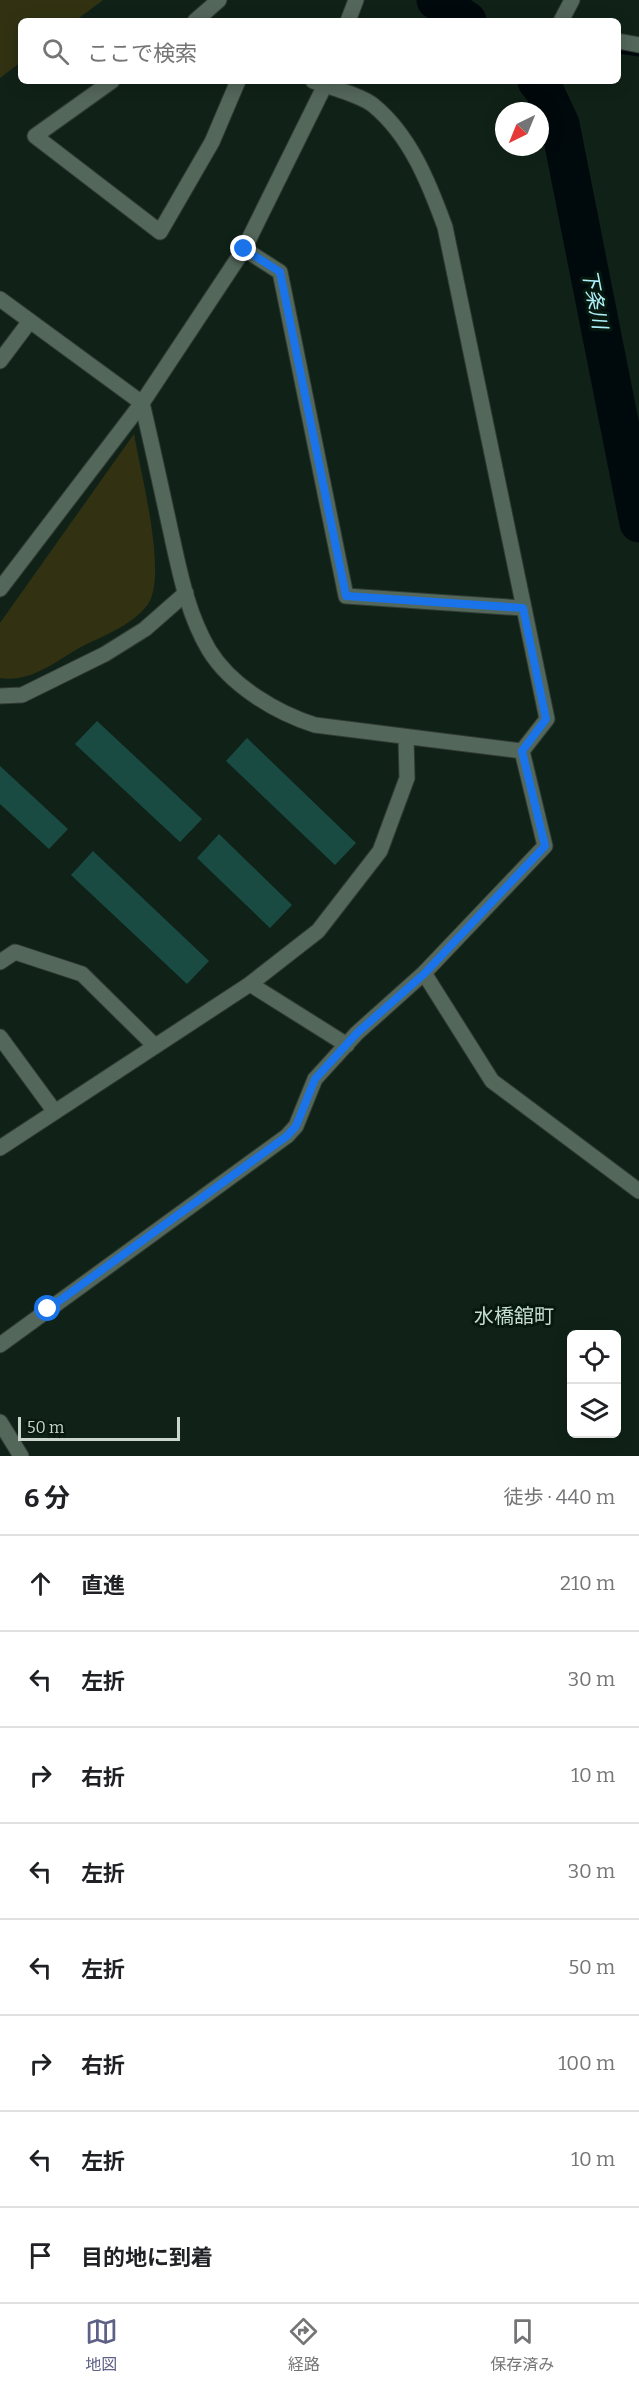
<!DOCTYPE html>
<html lang="ja">
<head>
<meta charset="utf-8">
<style>
	body { margin:0; font-family:Bitter,"Noto Sans JP",serif; background:#f6f6f6; color:#202124 }
	.controls { position:absolute; right:18px; bottom:18px; display:grid; overflow:hidden; border-radius:9px; box-shadow:0 3px 15px #0003 }
	.controls button { width:54px; height:54px; display:grid; place-items:center; padding:0; border:0; border-bottom:2px solid #e0e0e0; background:#fff; color:#202124; font:30px sans-serif }
	.compass { position:absolute; left:495px; top:102px; width:54px; height:54px; border-radius:50%; background:#fff; box-shadow:0 3px 15px #0003; rotate:223deg }
	.scale { position:absolute; left:18px; bottom:15px; width:162px; box-sizing:border-box; padding-left:6px; border:3px solid #cad5ce; border-top:0; font-size:16px; line-height:21px; white-space:nowrap; color:#cad5ce; -webkit-text-stroke:4px #07190f; paint-order:stroke }
	.stop { position:absolute; width:18px; height:18px; margin:-14px; border:4px solid #1a73e8; border-radius:50%; background:#fff }
	.stop.end { background:#1a73e8; border-color:#fff; box-shadow:0 2px 6px #0008 }
	.list { margin:0; padding:0; list-style:none }
	h2 { display:flex; justify-content:space-between; align-items:center; height:78px; margin:0; padding:0 24px; font-size:26px }
	h2 small { font-size:20px; font-weight:400; color:#757577 }
	.list li { display:grid; grid-template-columns:39px 1fr auto; gap:18px; align-items:center; box-sizing:border-box; height:96px; padding:0 24px; border-top:2px solid #e0e0e0 }
	.list b { display:block; font-size:22px; white-space:nowrap }
	.list em { font-size:20px; font-style:normal; color:#757577 }
	.icon { flex:none; width:33px; height:33px; fill:none; stroke:currentColor; stroke-width:2; stroke-linecap:round; stroke-linejoin:round }
	.map { position:relative; flex:none; width:639px; height:1456px; overflow:hidden }
	.search { position:absolute; background:#fff; box-shadow:0 3px 15px #0003; left:18px; right:18px; top:18px; height:66px; display:flex; align-items:center; gap:15px; box-sizing:border-box; padding:0 21px; border-radius:9px; color:#757577; font-size:22px }
	.sheet { height:846px; background:#fff }
	nav { display:flex; justify-content:space-around; align-items:center; box-sizing:border-box; height:84px; border-top:2px solid #e0e0e0; background:#fff; font-size:16px; color:#757577 }
	nav a { display:grid; justify-items:center; gap:3px }
	nav .on { color:#5d6185 }
	.map>svg:first-child { display:block }
	.green { fill:#323213 }
	.lines { fill:none; stroke-linecap:round; stroke-linejoin:round }
	.stream { stroke:#00090c; stroke-width:7 }
	.river { stroke:#00090c; stroke-width:39 }
	.building { fill:#194b43 }
	.street-casing { stroke:#303b34; stroke-width:17 }
	.secondary-casing { stroke:#303b34; stroke-width:17 }
	.street { stroke:#54675b; stroke-width:15 }
	.secondary { stroke:#54675b; stroke-width:15 }
	.route { stroke:#1a73e8; stroke-width:8 }
	.labels { text-anchor:middle; dominant-baseline:central; stroke-width:6; stroke-linejoin:round; paint-order:stroke }
	.water-label { font-size:20px; font-style:italic; fill:#aef1fa; stroke:#07190f }
	.neighbourhood-label { font-size:20px; fill:#c6ddcf; stroke:#07190f }
</style>
</head>
<body>
<div class="map">
<svg width="639" height="1456" viewBox="0 0 639 1456">
	<rect width="100%" height="100%" fill="#102218"/>
	<!-- green -->
	<path class="green" d="M0,0h103l-28,21h-54v41l-21,16z
		M134,434c6,36 34,142 14,170 -16,22 -46,32 -69,44 -24,14 -49,35 -79,30v-55z"/>
	<g class="lines">
		<!-- stream -->
		<path class="stream" d="M618,50l21,3"/>
		<!-- river -->
		<path class="river" d="M436,0l31,21
			M537,81l7,9 16,34 79,399"/>
	</g>
	<!-- building -->
	<path class="building" d="M97,721l105,98 -22,23 -105,-98z
		M247,738l109,105 -21,22 -109,-104z
		M0,766l68,63 -19,20 -49,-45z
		M219,834l73,71 -22,23 -73,-70z
		M93,851l116,110 -22,23 -116,-109z"/>
	<g class="lines">
		<defs>
			<path id="street" d="M195,21l24,-21
				M561,21l11,-21
				M618,41l21,4
				M112,81l-77,55 125,96 52,-90 26,-61
				M313,81c16,6 48,14 60,24 37,30 56,78 72,122l102,492 -25,32
				M244,249l36,23 66,324 177,12
				M0,299l142,104c10,42 19,84 28,125 9,41 17,85 39,122 22,36 68,63 106,75l207,26
				M0,361l30,-40
				M0,696l22,-1 83,-41 40,-25 41,-36
				M0,962l15,-10 67,22 73,72
				M424,973l68,108 147,110
				M250,984l97,61
				M0,1037l55,75
				M0,1148l250,-164 68,-53 62,-80 27,-73 -1,-40
				M0,1345l287,-209 9,-10 19,-47 42,-46 67,-60 121,-127 -23,-95"/>
			<path id="secondary" d="M348,21l8,-21
				M0,589l142,-186 102,-154 83,-168
				M0,1422l21,34"/>
		</defs>
		<!-- street casing -->
		<use href="#street" class="street-casing"/>
		<!-- secondary casing -->
		<use href="#secondary" class="secondary-casing"/>
		<!-- street -->
		<use href="#street" class="street"/>
		<!-- secondary -->
		<use href="#secondary" class="secondary"/>
	</g>
	<g class="lines">
		<!-- route -->
		<path class="route" d="M48,1309l239,-173 9,-10 19,-47 42,-46 67,-59 121,-128 -23,-95 24,-32 -23,-111 -177,-12 -66,-324 -36,-23"/>
	</g>
	<g class="labels">
		<!-- water labels -->
		<g class="water-label">
			<text transform="translate(595 299) rotate(79)">下条川</text>
		</g>
		<!-- neighbourhood labels -->
		<g class="neighbourhood-label">
			<text x="514" y="1316">水橋舘町</text>
		</g>
	</g>
</svg>
<div class="controls">
<button><svg class="icon" aria-label="locate" viewBox="0 0 24 24"><circle cx="12" cy="12" r="6"/><path d="M12 2v4M12 18v4M2 12h4M18 12h4"/></svg></button>
<button><svg class="icon" aria-label="layers" viewBox="0 0 24 24"><path d="M12 4l9 5-9 5-9-5zM3 14l9 5 9-5"/></svg></button>
</div>
<svg class="compass" viewBox="-18 -18 36 36"><path d="M0-13l5 13h-10z" fill="#e53935"/><path d="M0 13l5-13h-10z" fill="#757577"/></svg>
<div class="scale">50 m</div>
<div class="stop" style="left:48px;top:1309px"></div>
<div class="stop end" style="left:244px;top:249px"></div>
<div class="search"><svg class="icon" aria-label="search" viewBox="0 0 24 24"><circle cx="10" cy="10" r="6"/><path d="M15 15l6 6"/></svg>ここで検索</div>
</div>
<section class="sheet">
<h2>6 分<small>徒歩 · 440 m</small></h2>
<ul class="list">
<li><svg class="icon" aria-label="ahead" viewBox="0 0 24 24"><path d="M12 20V5M6 11l6-6 6 6"/></svg><div><b>直進</b></div><em>210 m</em></li>
<li><svg class="icon" aria-label="left" viewBox="0 0 24 24"><path d="M17 20v-9H6M10 6l-5 5 5 5"/></svg><div><b>左折</b></div><em>30 m</em></li>
<li><svg class="icon" aria-label="right" viewBox="0 0 24 24"><path d="M7 20v-9h11M14 6l5 5-5 5"/></svg><div><b>右折</b></div><em>10 m</em></li>
<li><svg class="icon" aria-label="left" viewBox="0 0 24 24"><path d="M17 20v-9H6M10 6l-5 5 5 5"/></svg><div><b>左折</b></div><em>30 m</em></li>
<li><svg class="icon" aria-label="left" viewBox="0 0 24 24"><path d="M17 20v-9H6M10 6l-5 5 5 5"/></svg><div><b>左折</b></div><em>50 m</em></li>
<li><svg class="icon" aria-label="right" viewBox="0 0 24 24"><path d="M7 20v-9h11M14 6l5 5-5 5"/></svg><div><b>右折</b></div><em>100 m</em></li>
<li><svg class="icon" aria-label="left" viewBox="0 0 24 24"><path d="M17 20v-9H6M10 6l-5 5 5 5"/></svg><div><b>左折</b></div><em>10 m</em></li>
<li><svg class="icon" aria-label="arrive" viewBox="0 0 24 24"><path d="M6 21V4h12l-3 4 3 4H6"/></svg><div><b>目的地に到着</b></div></li>
</ul>
</section>
<nav>
<a class="on"><svg class="icon" aria-label="map" viewBox="0 0 24 24"><path d="M3 6l6-2 6 2 6-2v14l-6 2-6-2-6 2zM9 4v14M15 6v14"/></svg>地図</a>
<a><svg class="icon" aria-label="directions" viewBox="0 0 24 24"><path d="M12 3l9 9-9 9-9-9zM9 14v-3h6M13 9l2 2-2 2"/></svg>経路</a>
<a><svg class="icon" aria-label="saved" viewBox="0 0 24 24"><path d="M7 4h10v16l-5-4-5 4z"/></svg>保存済み</a>
</nav>
</body>
</html>
